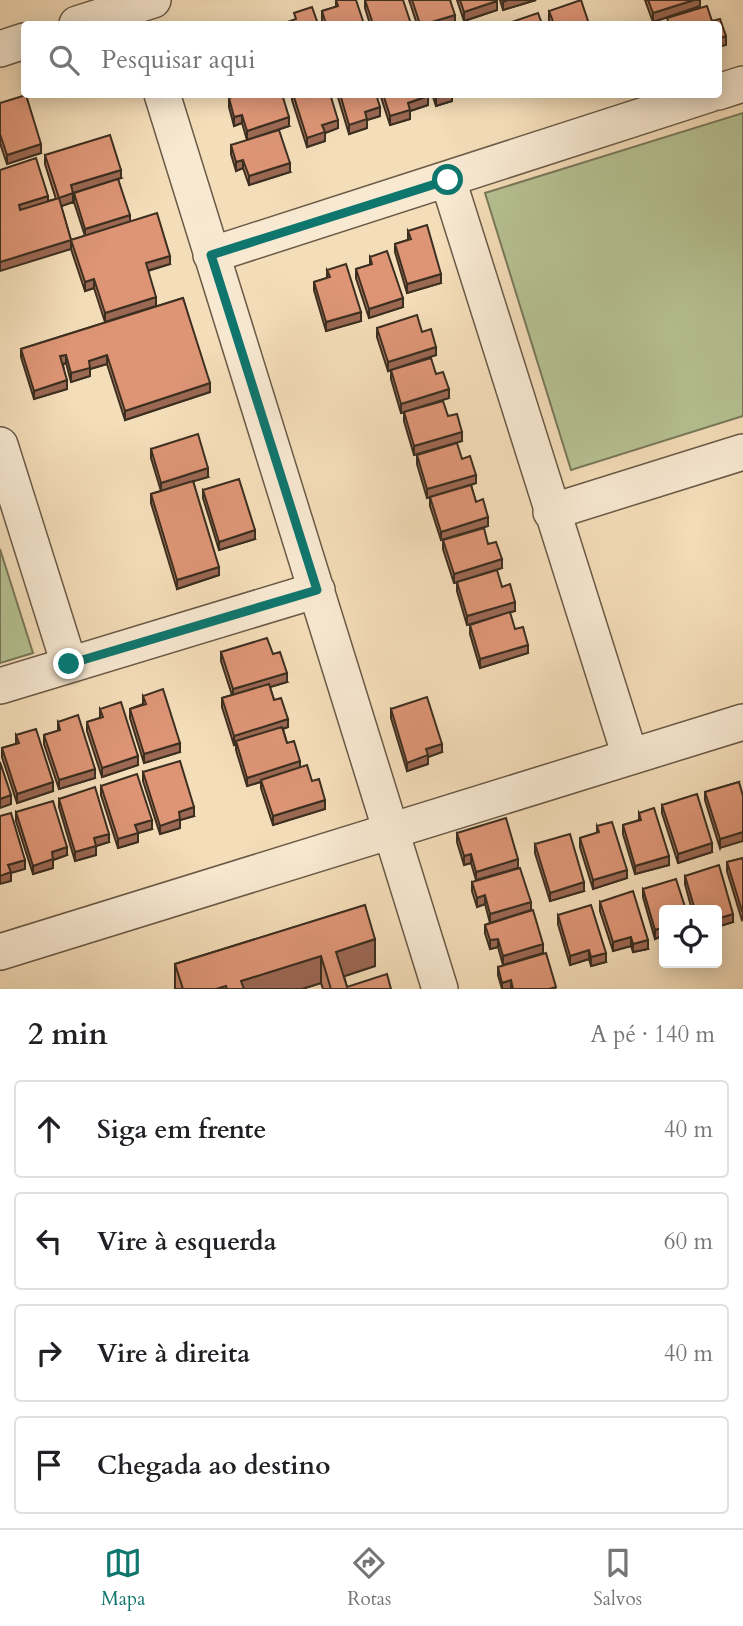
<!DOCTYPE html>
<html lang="pt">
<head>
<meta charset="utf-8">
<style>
	body { margin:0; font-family:Cardo,serif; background:#f6f6f6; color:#202124 }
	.controls { position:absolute; right:21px; bottom:21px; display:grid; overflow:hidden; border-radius:7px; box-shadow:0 4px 18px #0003 }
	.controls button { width:63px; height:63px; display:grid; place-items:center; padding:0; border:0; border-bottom:2px solid #e0e0e0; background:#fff; color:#202124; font:35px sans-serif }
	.stop { position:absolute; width:21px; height:21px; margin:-16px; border:5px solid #0f766e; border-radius:50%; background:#fff }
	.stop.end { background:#0f766e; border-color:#fff; box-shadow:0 2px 7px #0008 }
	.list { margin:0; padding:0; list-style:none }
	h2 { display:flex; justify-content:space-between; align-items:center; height:91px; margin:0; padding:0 28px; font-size:30px }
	h2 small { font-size:23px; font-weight:400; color:#757577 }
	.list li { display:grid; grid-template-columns:46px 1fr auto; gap:21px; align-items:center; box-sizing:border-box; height:98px; margin:0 14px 14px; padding:0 14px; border:2px solid #e0e0e0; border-radius:7px }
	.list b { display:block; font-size:26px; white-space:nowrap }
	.list em { font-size:23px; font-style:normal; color:#757577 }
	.icon { flex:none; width:38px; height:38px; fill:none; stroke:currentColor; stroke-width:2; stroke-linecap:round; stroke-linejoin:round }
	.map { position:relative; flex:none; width:743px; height:989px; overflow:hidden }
	.search { position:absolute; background:#fff; box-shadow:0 4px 18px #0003; left:21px; right:21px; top:21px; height:77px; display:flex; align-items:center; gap:18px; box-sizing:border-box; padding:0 24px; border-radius:7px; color:#757577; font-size:26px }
	.sheet { height:539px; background:#fff }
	nav { display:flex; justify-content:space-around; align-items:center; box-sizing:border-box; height:98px; border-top:2px solid #e0e0e0; background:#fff; font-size:19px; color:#757577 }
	nav a { display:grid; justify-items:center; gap:4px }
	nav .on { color:#0f766e }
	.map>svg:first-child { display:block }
	.green { fill:#b6c293; stroke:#79785a; stroke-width:2 }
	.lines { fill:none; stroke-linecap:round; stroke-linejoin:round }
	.street-casing { stroke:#6a5a46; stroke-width:38 }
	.street { stroke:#f8e9d2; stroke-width:35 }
	.wall { fill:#be8065; stroke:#3c2f20; stroke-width:2; fill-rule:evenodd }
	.shaded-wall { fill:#9b6853; stroke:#3c2f20; stroke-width:2 }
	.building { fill:#dd9576; stroke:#3c2f20; stroke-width:2 }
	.route { stroke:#0f766e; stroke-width:9 }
</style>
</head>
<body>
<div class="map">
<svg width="743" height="989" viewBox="0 0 743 989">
	<rect width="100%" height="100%" fill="#f4ddb9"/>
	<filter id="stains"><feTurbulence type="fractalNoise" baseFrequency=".00286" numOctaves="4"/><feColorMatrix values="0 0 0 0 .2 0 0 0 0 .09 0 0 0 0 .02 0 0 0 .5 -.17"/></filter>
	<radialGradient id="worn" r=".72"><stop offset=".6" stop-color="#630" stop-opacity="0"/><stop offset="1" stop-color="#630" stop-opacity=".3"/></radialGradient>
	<!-- green -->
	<path class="green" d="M743,113v303l-172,54 -86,-277z
		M0,549l33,104 -33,10z"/>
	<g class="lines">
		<defs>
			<path id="street" d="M77,24l76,-24
				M0,49l24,-8
				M718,92l25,-8
				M162,94l278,895
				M448,180l182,576
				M211,255l499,-161
				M0,445l69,219
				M551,512l192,-60
				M0,686l317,-96
				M0,952l743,-230"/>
		</defs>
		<!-- street casing -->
		<use href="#street" class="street-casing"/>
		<!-- street -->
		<use href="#street" class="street"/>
	</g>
	<!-- wall -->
	<path class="wall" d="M336,0l28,24h-41l-1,-4v-9l14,-4z
		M365,0l46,24h-41l-5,-16z
		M409,0h41l5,24h-38z
		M457,0h40v10l-33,11z
		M500,0h36l-33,10z
		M645,0h55v6l-47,16z
		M549,11l40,13h-38l-2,-4z
		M292,94h38l8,34 -13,5v8l-18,6 -15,-47z
		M337,94h39l4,22 -13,4v8l-18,6z
		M380,94h48v11l-18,6v8l-20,6z
		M432,94h20v7l-16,5z
		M229,98l60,28 -42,14 -5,-17 -8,3 -5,-19z
		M0,103l41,50 -34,11 -7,-21z
		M231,145l59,27 -41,13 -6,-17 -7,3 -5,-17z
		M45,155l76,23 -3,1 12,42 40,43 -22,7 -43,51 -11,-34 -9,3 -14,-42 -23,-48 8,-2 -11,-35zM88,189l-14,4v9l11,34 -14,4 -10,-34 12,-4v-9z
		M408,231l33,52 -34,10 -12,-41v-8l13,-4z
		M370,257l33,50 -34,11 -13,-40v-9l14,-4z
		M327,270l34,51 -35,10 -12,-41v-8l13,-4z
		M183,298l27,94 -85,28 -18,-56 -17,5v7l-19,6 -5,-19 -3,1 4,25 -33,10 -13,-42v-8z
		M377,328l45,4 14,23 -48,16 -11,-34z
		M391,370l45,4 13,24 -48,15 -10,-34z
		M404,412l44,4 14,25 -48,14 -10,-34z
		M151,449l57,28 -15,4 26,94 -42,14 -26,-86v-9l10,-3 -10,-33z
		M417,455l45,4 14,24 -5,2 5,17 12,24 -47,14 -11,-34v-9l-3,1 -10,-34z
		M203,490l52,49 -36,11 -16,-52z
		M443,540l45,4 14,24 -43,13 43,6 13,24 -48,14 -10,-34v-9l-3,1 -11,-34z
		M470,625l45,4 13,24 -48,15 -10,-34z
		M221,652l66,30 -17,5 4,13 14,27 -5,2 4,14 13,24 12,14 13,28 -52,16 -12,-37v-6l-14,4 -11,-36v-6l-2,1 -12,-38v-9l10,-3 -11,-34z
		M143,696l37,56 -36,11 -14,-45v-9l13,-5z
		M100,709l38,56 -36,12 -15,-46v-9l13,-4z
		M391,709l51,43 -14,5v7l-21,7 -16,-53z
		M58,722l37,56 -36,11 -15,-45v-9l14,-4z
		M16,735l37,56 -36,12 -15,-46v-9l14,-4z
		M143,772l51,44 -14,4v8l-20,6 -17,-53z
		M739,782l-19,66 -15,-48v-8z
		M101,786l51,43 -14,4v9l-20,6 -17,-53z
		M59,799l50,43 -13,4v9l-21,6 -16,-54z
		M662,805l50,47 -34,11 -16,-50z
		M16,812l51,43 -14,5v8l-20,6 -17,-53z
		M639,813l30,52 -34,9 -12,-40v-9l16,-5z
		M597,826l30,52 -34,11 -13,-42v-9l17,-5z
		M457,833l61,35 -42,12 -5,-17 -7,2 -7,-23z
		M535,844l49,47 -34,10 -15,-48z
		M743,858v61l-1,1 -15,-49v-9z
		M685,876l48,46 -16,5v-17h-25l-7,-26z
		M472,882l59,28 12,43 -40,12 -5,-18 -8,2 -5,-16v-8l5,-2 -5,-19 -8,3 -5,-16z
		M643,889l21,21v25l-9,4 -12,-42z
		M600,902l48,47 -15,3 -2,-6 -18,5 -13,-40z
		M365,905l10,61 -31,10 3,11 44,2h-68l-2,-6 -19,6h-127v-25z
		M558,915l48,47 -15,4 -2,-7 -19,6 -12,-41z
		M498,967l58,22h-54l-4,-14z"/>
	<!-- shaded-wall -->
	<path class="shaded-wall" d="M508,0h28l-33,10v-8z
		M694,0h6v6l-47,16v-9z
		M497,1v9l-33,11v-9z
		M455,15v9h-30z
		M726,36v9l-8,2v-8z
		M445,94h7v7l-16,5v-9z
		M428,96v9l-18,6v8l-20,6v-9l18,-13z
		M380,107v9l-13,4v8l-18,6v-9l16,-13z
		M242,115v8l-8,3v-9z
		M289,117v9l-42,14v-9z
		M338,120v8l-13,5v8l-18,6v-9l15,-13z
		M41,144v9l-34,11v-9z
		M243,160v8l-7,3v-9z
		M290,163v9l-41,13v-9z
		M121,170v8l-48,15v9l-14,5v-9l12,-13z
		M48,196v9l-29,9v-9z
		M130,215v9l-45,13v-8z
		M71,240v9l-71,22v-9z
		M170,256v8l-24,7v-8z
		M441,274v9l-34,10v-9z
		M94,279v9l-9,3v-9z
		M156,297v9l-51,16v-9z
		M403,298v9l-34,11v-9z
		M361,312v9l-35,10v-9z
		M436,347v8l-48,16v-9z
		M66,355v8l-6,2v-9z
		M107,355v9l-17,5v7l-19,6v-9l18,-12z
		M67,380v9l-33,10v-8z
		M210,383v9l-85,28v-9z
		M449,389v9l-48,15v-9z
		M462,432v9l-48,14v-9z
		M208,468v9l-47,14v-8z
		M476,475v8l-49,15v-9z
		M488,517v9l-47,14v-8z
		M255,530v9l-36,11v-8z
		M502,559v9l-48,15v-9z
		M219,567v8l-42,14v-9z
		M515,602v9l-48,14v-9z
		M528,645v8l-48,15v-9z
		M287,673v9l-54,16v-9z
		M288,719v8l-51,17 -1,-3v3l-2,1v-9z
		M180,743v9l-36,11v-9z
		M442,744v8l-14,5v7l-21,7v-8l19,-14z
		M138,756v9l-36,12v-9z
		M300,761v9l-53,16v-8z
		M95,769v9l-36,11v-9z
		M53,782v9l-36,12v-9z
		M11,795v9l-11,4v-9z
		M325,800v9l-52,16v-9z
		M194,807v9l-14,4v8l-20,6v-8l19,-14z
		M152,820v9l-14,4v9l-20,6v-9l17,-14z
		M743,832v9l-23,7v-9z
		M109,834v8l-13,4v9l-21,6v-9l19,-14z
		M712,843v9l-34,11v-9z
		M67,847v8l-14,5v8l-20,6v-8l19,-14z
		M471,854v9l-7,2v-9z
		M669,856v9l-34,9v-8z
		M518,859v9l-42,12v-8z
		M25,860v9l-14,4v8l-11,3v-8l8,-11z
		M627,870v8l-34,11v-9z
		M584,882v9l-34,10v-8z
		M485,895v9l-8,3v-9z
		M531,902v8l-41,13v-9z
		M733,914v8l-16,5v-8z
		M664,927v8l-9,4v-9z
		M631,937v9l-18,5v-9z
		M375,939v27l-39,13v-27z
		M498,939v8l-8,2v-9z
		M648,940v9l-15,3v-8z
		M543,944v9l-40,12v-9z
		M589,950v9l-19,6v-9z
		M606,953v9l-15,4v-9z
		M321,956v27l-19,6h-61v-8z
		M511,980v9h-9v-6z"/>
	<!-- building -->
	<path class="building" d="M336,0h20l8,24h-38l-4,-13 16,-5z
		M365,0h38l8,24h-38z
		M412,0h38l5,15 -30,9h-5z
		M460,0h37v1l-33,11z
		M581,0l8,24h-35l-5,-13z
		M648,0h46l-41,13z
		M707,6l5,15 8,-2 6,17 -8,3v-15h-49l-2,-6z
		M312,7l6,17h-36l14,-5 -2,-6z
		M538,13l4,11h-36z
		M240,94h42l7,23 -42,14 -5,-16 -8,2 -5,-19z
		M293,94h37l8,26 -16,5 3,7 -18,6z
		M340,94h36l4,13 -15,5 2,7 -18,6z
		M383,94h45v2l-20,7 2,7 -20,6z
		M26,95l15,49 -34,11 -7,-21v-31z
		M279,130l11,33 -41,13 -6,-16 -7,2 -5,-17z
		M110,135l11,35 -50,15 2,8 -14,5 -14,-43z
		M36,158l12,38 -29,9 1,5 39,-12 12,42 86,-27 13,43 -24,7 10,34 -51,16 -11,-34 -9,3 -14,-42 -71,22v-92z
		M118,179l12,36 -45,14 -11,-36z
		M427,225l14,49 -34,10 -12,-40 16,-5 -3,-8z
		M387,251l16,47 -34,11 -13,-40 16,-5 -2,-7z
		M346,264l15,48 -35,10 -12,-40 16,-5 -3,-7z
		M183,298l27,85 -85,28 -18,-56 -18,6 1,7 -19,5 -5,-18 -6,1 7,24 -33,11 -13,-42z
		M417,315l5,17 9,-3 5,18 -48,15 -11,-34z
		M431,358l5,16 7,-2 6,17 -48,15 -10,-34z
		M443,401l5,15 9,-2 5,18 -48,14 -10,-34z
		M198,434l10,34 -47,15 -10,-34z
		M457,443l5,16 8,-3 6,19 -49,14 -10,-34z
		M239,479l16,51 -36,12 -16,-52z
		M193,481l26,86 -42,13 -26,-86z
		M471,485l5,17 7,-3 5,18 -47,15 -11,-35z
		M484,528l4,16 8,-2 6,17 -48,15 -11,-34z
		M497,570l5,17 8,-3 5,18 -48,14 -10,-34z
		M510,612l5,17 8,-2 5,18 -48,14 -10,-34z
		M267,638l6,16 7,-2 7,21 -54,16 -12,-37z
		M269,684l5,16 7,-2 7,21 -54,17 -12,-38z
		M163,689l17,54 -36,11 -14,-45 16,-5 -3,-8z
		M427,697l15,47 -16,5 2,6 -21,8 -16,-54z
		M121,702l17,54 -36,12 -15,-46 16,-5 -3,-8z
		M78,715l17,54 -36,11 -15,-45 16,-5 -2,-8z
		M282,727l5,16 7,-2 6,20 -53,17 -11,-37z
		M36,729l17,53 -36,12 -15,-46 17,-5 -3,-8z
		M180,761l14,46 -15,5 1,7 -20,7 -17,-54z
		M0,762l11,33 -11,4z
		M307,765l5,16 7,-2 6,21 -52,16 -12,-36z
		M137,774l15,46 -17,5 3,8 -20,6 -17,-53z
		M739,782l4,14v36l-23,7 -15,-47z
		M95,787l14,47 -15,4 2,8 -21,6 -16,-53z
		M697,794l15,49 -34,11 -16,-49z
		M53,801l14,46 -15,5 1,7 -20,7 -17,-54z
		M654,808l15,48 -34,10 -12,-41 18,-5 -2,-7z
		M11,813l14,47 -17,5 3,7 -11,4v-60z
		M506,818l12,41 -42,13 -5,-18 -7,2 -7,-23z
		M612,822l15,48 -34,10 -13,-42 19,-6 -2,-6z
		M570,834l14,48 -34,11 -15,-49z
		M743,858v53h-1l-15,-49z
		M719,865l14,49 -16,5v-9h-22l-10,-34z
		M520,868l11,34 -41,12 -5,-19 -8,3 -5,-16z
		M676,879l10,31h-22v17l-9,3 -12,-41z
		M633,891l15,49 -15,4 -2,-7 -18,5 -13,-40z
		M365,905l10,34 -39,13 11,35 40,-13 4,15h-60l-10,-33 -80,25 3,8h-17l-1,-3 -10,3h-33l-8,-25z
		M591,905l15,48 -15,4 -2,-7 -19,6 -12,-41z
		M533,910l10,34 -40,12 -5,-17 -8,1 -5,-15z
		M546,953l10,34 -7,2h-36l-2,-9 -9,3 -4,-16z"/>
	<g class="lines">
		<!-- route -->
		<path class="route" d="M69,664l248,-74 -106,-335 237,-75"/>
	</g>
	<rect width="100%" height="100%" filter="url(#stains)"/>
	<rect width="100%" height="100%" fill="url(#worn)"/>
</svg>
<div class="controls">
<button><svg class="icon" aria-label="locate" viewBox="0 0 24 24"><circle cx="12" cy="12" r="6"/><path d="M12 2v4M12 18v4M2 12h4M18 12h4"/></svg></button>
</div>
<div class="stop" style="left:448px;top:180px"></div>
<div class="stop end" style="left:69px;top:664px"></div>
<div class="search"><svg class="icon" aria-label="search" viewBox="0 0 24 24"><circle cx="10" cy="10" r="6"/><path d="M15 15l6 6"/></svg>Pesquisar aqui</div>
</div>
<section class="sheet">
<h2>2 min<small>A pé · 140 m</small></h2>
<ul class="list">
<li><svg class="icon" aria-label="ahead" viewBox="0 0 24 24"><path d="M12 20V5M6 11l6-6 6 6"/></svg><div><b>Siga em frente</b></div><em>40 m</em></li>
<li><svg class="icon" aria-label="left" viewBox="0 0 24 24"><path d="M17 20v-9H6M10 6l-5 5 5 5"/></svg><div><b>Vire à esquerda</b></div><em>60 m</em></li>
<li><svg class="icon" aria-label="right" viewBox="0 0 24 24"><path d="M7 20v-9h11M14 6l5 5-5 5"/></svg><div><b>Vire à direita</b></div><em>40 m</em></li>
<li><svg class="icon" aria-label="arrive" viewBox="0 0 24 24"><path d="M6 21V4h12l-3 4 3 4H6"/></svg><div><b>Chegada ao destino</b></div></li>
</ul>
</section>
<nav>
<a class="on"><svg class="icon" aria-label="map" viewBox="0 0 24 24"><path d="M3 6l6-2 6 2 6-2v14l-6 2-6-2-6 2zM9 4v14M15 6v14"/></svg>Mapa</a>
<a><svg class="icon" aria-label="directions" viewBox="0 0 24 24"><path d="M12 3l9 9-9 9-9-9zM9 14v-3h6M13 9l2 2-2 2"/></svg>Rotas</a>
<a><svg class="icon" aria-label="saved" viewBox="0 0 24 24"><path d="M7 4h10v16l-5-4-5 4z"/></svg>Salvos</a>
</nav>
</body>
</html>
